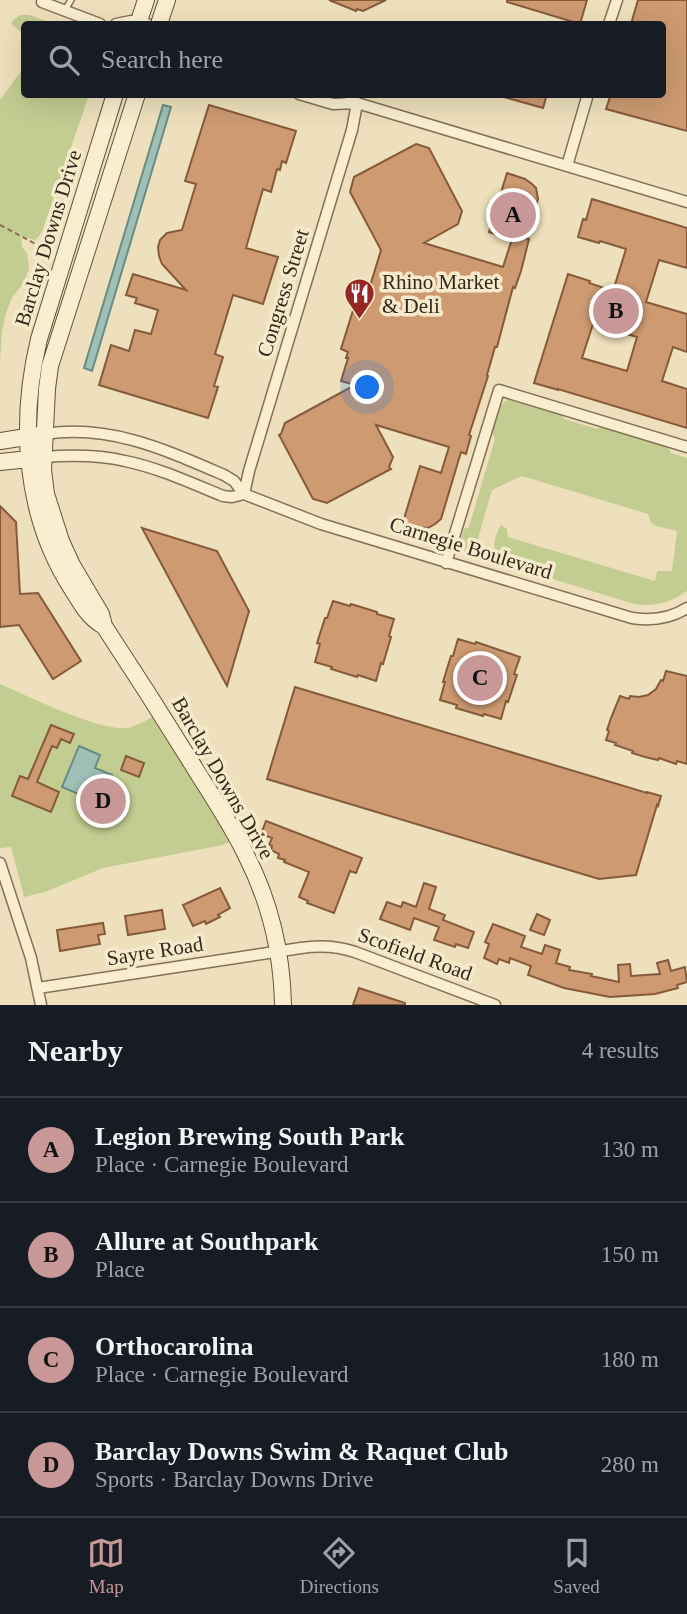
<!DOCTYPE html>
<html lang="en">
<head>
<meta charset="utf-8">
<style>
	body { margin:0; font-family:"Times New Roman",serif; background:#242831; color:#f1f3f6 }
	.you { position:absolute; left:368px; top:388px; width:24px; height:24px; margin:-18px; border:5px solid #fff; border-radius:50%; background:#1a73e8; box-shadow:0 0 0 10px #1a73e833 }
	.badge { display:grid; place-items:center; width:46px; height:46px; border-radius:50%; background:#c89798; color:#111; font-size:23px; font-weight:700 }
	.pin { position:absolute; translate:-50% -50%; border:4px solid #fff; box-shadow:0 2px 7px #0006 }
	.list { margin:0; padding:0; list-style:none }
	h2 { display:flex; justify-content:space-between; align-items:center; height:91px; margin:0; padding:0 28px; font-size:30px }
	h2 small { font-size:23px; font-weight:400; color:#9ea1a6 }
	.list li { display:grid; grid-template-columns:46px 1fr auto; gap:21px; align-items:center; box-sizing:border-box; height:105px; padding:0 28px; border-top:2px solid #363941 }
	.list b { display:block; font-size:26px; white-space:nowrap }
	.list p { margin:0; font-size:23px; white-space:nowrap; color:#9ea1a6 }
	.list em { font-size:23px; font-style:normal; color:#9ea1a6 }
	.icon { flex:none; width:38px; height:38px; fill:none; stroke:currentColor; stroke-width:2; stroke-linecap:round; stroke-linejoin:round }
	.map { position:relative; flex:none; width:687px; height:1005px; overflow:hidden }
	.search { position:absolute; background:#171b24; box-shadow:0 7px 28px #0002; left:21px; right:21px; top:21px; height:77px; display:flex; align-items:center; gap:18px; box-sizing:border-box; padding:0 24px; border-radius:7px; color:#9ea1a6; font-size:26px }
	.sheet { height:511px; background:#171b24 }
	nav { display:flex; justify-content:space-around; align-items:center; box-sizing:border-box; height:98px; border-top:2px solid #363941; background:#171b24; font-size:19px; color:#9ea1a6 }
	nav a { display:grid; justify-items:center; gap:4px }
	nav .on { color:#c89798 }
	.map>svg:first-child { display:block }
	.green { fill:#c3cc91 }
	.water { fill:#a0bfb7; stroke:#688c84; stroke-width:2 }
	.building { fill:#cd9a71; stroke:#855a3b; stroke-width:2; fill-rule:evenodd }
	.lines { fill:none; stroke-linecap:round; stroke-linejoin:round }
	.lane-casing { stroke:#867056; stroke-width:8 }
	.street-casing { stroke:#867056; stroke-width:13 }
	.secondary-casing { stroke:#675139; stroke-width:18 }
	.path { stroke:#867056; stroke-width:2; stroke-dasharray:5 3.5; stroke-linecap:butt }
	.lane { stroke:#f9eecf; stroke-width:5 }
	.street { stroke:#f9eecf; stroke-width:10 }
	.secondary { stroke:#f9eecf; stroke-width:16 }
	.labels { text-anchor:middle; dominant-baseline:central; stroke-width:7; stroke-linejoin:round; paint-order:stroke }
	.street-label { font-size:21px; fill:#34281b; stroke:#f6eacc }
	.poi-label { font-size:21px; fill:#34281b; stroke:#f6eacc; text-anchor:start }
</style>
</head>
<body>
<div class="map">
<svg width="687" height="1005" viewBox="0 0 687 1005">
	<rect width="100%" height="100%" fill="#eee0bc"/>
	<!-- green -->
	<path class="green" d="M21,15h8l25,9h-30v10l-13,-10 2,-4z
		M24,67v27l65,1 -46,134 -4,7 -4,4 -14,-4 1,11 5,6 2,16 -5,13 -12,16 -6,15 -4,18 -2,30v-261z
		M510,400l51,14 3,5 33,10 5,-2 66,20 3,6 16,5v133c-17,12 -33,16 -53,13l-133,-41 1,-2c-12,-10 -8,-24 -1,-36l6,4 1,8 147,44 2,-10h15l5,-40 -21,-5 -5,-3 -3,-9 -126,-38 -30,14 -15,52 -6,11h-4l-5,-3 -2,-9 4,-12 5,-2 26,-88 -3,-6 8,-26 5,-6z
		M0,684c28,12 100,48 128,44 8,-2 17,-7 24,-11l80,124 -9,4 -120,23 -58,24 -21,5 -13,-50 -11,1z"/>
	<!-- water -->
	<path class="water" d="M163,105l8,2 -79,264 -8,-3z
		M79,746l21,9 -5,13 17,7 -6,15 -17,-6 -6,12 -21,-9z"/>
	<!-- building -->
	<path class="building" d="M329,0h57l-23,11 -6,-2 -1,2z
		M507,0h80l-7,24 -73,-22z
		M638,0h49v131l-81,-22 5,-15h51v-70h-31z
		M505,94h42l-4,14 -39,-11z
		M209,105l87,26 -10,32 -4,-2 -2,9 -3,-1 -6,23 -8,-3 -17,59 32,9 -15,47 -30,-9 -18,59 8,3 -9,29 4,1 -10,31 -109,-33 12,-40 18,6 6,-21 16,4 7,-24 -23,-7 2,-5 -11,-3 7,-21 53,16 -24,-26 -3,-8 -1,-9 2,-7 7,-7 15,-3 14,-46 -11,-3z
		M416,144l13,4 33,63 -4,13 -34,19 79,24 9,-28 -23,-7 18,-59 18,6 7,5 4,4 2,11 -12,39 3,1 -8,32 -6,17 -2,-1 -16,60h-2l-8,28 1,1 -19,59 2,1 -5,18 -5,-2 -20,67 -6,5 -7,4 -10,-1 -15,-5 17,-56 21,7 8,-26 -73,-22 17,32 -4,10 2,2 -64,34 -14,-4 -34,-64 2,-1 4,-11 70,-38 -14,-4 7,-23h-2l2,-6 -7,-3 19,-61 6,2 3,-7h2l10,-33 -31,-58 4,-15z
		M592,199l95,29v40l-28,-8 -13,42 41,12v38l-14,-5 -11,34 25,8v39l-129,-39v1l-24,-7 34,-109 22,7 -1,2 24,8 13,-42 -26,-8 -1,2 -21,-6 5,-18 3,1zM593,324l44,13 -10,34 -45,-13z
		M0,506l16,16 4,72 18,-1 43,68 -28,18 -34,-54 -19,2z
		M142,528l75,23 32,60 -22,75z
		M333,601l17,5 1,-2 26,8v2l17,5 -5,17 2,1 -8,27 -2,-1 -5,18 -18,-6 -1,2 -26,-8 1,-2 -17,-5 5,-18 -3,-1 8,-25h2z
		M458,639l17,5 1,-2 44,15 -6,17 3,1 -9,27 -2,-1 -5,18 -17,-5 -1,2 -27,-8 1,-3 -17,-5 5,-18h-2l8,-26h2z
		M666,671l21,5v88l-10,-3 -1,3 -17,-6 -1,2 -13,-3 -13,-4 1,-2 -18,-6 1,-2 -10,-3 3,-9 -2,-1 4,-12 9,-22 9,3 1,-3 9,1 9,-2 8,-6 5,-9 2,1z
		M295,687l352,106v-1l14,4 -3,10 -1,-1 -21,70 -37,4 -332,-100z
		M51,725l23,9 -4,9 -9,-4 -4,9 -5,-2 -15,36 22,10 -8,20 -39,-16 8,-20 8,3z
		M126,756l18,7 -5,14 -18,-7z
		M266,821l96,37 -6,15 -6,-2 -16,42 -27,-10 1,-2 -9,-4 10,-25 -25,-10 1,-2 -7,-2 1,-4 -8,-4 1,-4 -3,-1 3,-7 -11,-4z
		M424,883l12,4 -7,22 16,6 -2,5 31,12 -6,16 -12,-4 -1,3 -21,-7 5,-13 -25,-9 -4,12 -30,-11 7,-17 14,5 2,-5 13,5z
		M220,888l10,20 -12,7 2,2 -14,7 -1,-3 -12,5 -10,-21z
		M162,910l3,19 -37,6 -3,-19z
		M537,914l13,6 -6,15 -14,-5z
		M103,923l2,11 -7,1 2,9 -40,7 -3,-21z
		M493,924l32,12 -4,11 21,7 3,-9 15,5 -4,13 14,4 -1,3 23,4 -1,2 28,6 -1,-17 12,-1 1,12 29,-2 -3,-11 11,-3 3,11 14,-4 2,15 -10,3 1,3 -23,6 -45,3 -46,-9 -36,-13 3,-9 -21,-8 -1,5 -10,-4 -2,5 -13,-6 5,-14 -4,-2z
		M359,988l46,15v2h-52z"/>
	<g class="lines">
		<defs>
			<path id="lane" d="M65,10l6,-10"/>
			<path id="street" d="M42,2l58,22
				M116,24l15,-3 16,3
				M609,24l8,-24
				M299,94l34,10 24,-1 -9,-9
				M567,166l21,-72
				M45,434c65,-10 121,16 179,41l10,6 10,13 77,30 311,94c20,3 38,1 55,-10
				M44,457c27,-2 55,-2 81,4 34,7 66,22 98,35l9,1 12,-3
				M244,494l5,-23 103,-341 5,-27 330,99
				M446,563l53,-173 188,57
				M0,863l31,95 10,47
				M38,988l263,-40c19,-3 36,-2 54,4l140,53"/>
			<path id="secondary" d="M138,24l8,-24
				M159,24l8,-24
				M137,94l-87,272 -3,23 -4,81 3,24 15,47 11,24 29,49 3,12c31,47 61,94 90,141 18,29 37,57 52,88 24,47 36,98 37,150
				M0,441l39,-6
				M0,462l39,-4
				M102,625c-14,-8 -22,-23 -30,-36 -48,-74 -53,-167 -33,-250l76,-245"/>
		</defs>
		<!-- lane casing -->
		<use href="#lane" class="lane-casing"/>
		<!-- street casing -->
		<use href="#street" class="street-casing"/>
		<!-- secondary casing -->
		<use href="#secondary" class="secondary-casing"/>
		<!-- path -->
		<path class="path" d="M0,225l47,25"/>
		<!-- lane -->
		<use href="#lane" class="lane"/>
		<!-- street -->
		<use href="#street" class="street"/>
		<!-- secondary -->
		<use href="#secondary" class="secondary"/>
	</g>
	<!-- icons -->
	<defs>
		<symbol id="restaurant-pin" viewBox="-11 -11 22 30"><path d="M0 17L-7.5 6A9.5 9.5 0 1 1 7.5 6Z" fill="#952725" stroke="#f6eacc"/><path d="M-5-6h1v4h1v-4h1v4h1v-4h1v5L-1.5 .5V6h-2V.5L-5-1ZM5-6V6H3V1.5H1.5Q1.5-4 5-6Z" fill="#fff"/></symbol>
	</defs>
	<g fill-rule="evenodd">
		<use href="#restaurant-pin" x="342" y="276" width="35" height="47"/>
	</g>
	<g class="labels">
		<!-- street labels -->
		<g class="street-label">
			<text transform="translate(48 238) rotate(-73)">Barclay Downs Drive</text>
			<text transform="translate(283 293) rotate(-73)">Congress Street</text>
			<text transform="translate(471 548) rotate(17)">Carnegie Boulevard</text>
			<text transform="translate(223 778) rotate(60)">Barclay Downs Drive</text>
			<text transform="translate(155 951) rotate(-9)">Sayre Road</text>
			<text transform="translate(415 954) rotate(20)">Scofield Road</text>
		</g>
		<!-- poi labels -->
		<g class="poi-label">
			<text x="382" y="282">Rhino Market<tspan x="382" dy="24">&amp; Deli</tspan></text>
		</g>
	</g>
</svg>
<div class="you"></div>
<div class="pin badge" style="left:513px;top:215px">A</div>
<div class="pin badge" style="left:616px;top:311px">B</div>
<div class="pin badge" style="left:480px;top:678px">C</div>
<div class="pin badge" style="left:103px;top:801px">D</div>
<div class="search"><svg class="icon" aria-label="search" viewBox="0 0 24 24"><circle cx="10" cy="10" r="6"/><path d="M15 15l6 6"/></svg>Search here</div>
</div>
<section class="sheet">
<h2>Nearby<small>4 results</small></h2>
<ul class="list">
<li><span class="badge">A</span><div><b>Legion Brewing South Park</b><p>Place · Carnegie Boulevard</p></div><em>130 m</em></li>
<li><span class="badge">B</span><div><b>Allure at Southpark</b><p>Place</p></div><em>150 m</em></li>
<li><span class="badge">C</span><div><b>Orthocarolina</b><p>Place · Carnegie Boulevard</p></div><em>180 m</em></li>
<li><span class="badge">D</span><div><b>Barclay Downs Swim &amp; Raquet Club</b><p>Sports · Barclay Downs Drive</p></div><em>280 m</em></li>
</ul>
</section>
<nav>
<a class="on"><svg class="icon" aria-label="map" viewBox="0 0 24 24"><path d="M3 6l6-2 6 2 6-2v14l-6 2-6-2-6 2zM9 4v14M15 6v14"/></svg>Map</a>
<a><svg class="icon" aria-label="directions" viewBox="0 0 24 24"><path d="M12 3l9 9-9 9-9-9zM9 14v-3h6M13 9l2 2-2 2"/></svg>Directions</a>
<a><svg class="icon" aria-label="saved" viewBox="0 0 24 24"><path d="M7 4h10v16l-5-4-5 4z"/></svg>Saved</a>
</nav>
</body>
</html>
